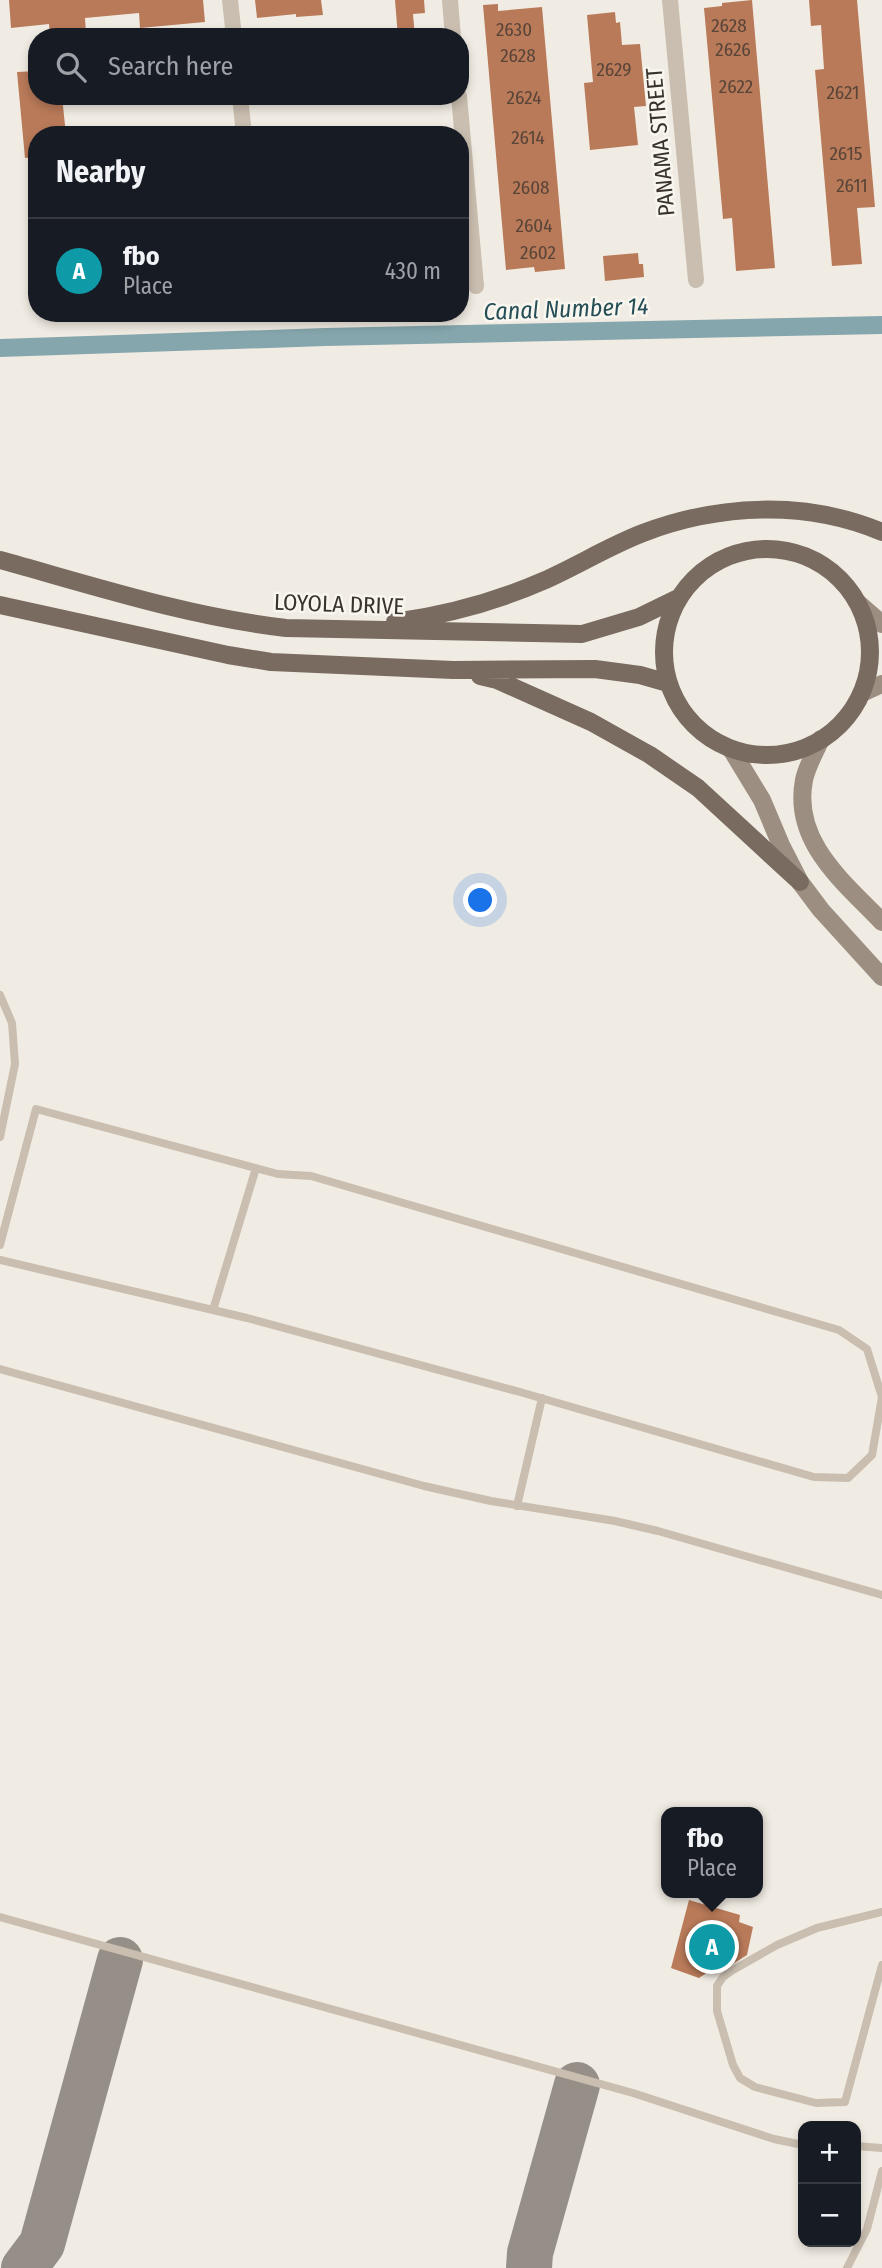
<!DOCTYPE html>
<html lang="en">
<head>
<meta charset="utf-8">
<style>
	body { margin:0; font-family:"Fira Sans Condensed",sans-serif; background:#242831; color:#f1f3f6 }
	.controls { position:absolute; right:21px; bottom:21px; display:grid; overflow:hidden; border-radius:14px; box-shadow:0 4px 10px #0003 }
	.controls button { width:63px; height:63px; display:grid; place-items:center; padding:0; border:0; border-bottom:2px solid #363941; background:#171b24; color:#f1f3f6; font:35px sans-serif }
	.you { position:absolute; left:481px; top:901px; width:24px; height:24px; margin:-18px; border:5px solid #fff; border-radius:50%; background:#1a73e8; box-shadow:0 0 0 10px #1a73e833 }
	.badge { display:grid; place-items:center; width:46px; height:46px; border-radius:50%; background:#96a9ae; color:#fff; font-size:23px; font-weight:700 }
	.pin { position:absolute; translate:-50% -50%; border:4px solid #fff; box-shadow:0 2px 7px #0006 }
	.popup { position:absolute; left:661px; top:1807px; width:102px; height:91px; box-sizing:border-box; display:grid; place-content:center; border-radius:14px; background:#171b24; filter:drop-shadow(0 2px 5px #0005); font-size:23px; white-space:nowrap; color:#9ea1a6 }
	.popup b { font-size:26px; color:#f1f3f6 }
	.popup::after { content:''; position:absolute; left:50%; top:100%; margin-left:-14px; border:14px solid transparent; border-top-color:#171b24 }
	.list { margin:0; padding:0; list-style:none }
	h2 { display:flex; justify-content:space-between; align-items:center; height:91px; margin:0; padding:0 28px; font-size:30px }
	h2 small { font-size:23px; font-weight:400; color:#9ea1a6 }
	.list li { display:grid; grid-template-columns:46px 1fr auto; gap:21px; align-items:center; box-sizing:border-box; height:105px; padding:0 28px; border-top:2px solid #363941 }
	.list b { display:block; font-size:26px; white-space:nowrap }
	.list p { margin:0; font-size:23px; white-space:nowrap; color:#9ea1a6 }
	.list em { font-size:23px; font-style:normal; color:#9ea1a6 }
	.icon { flex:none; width:38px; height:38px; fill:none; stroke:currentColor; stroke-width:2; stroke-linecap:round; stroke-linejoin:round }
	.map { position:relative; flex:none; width:882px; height:2268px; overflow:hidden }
	.search { position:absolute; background:#171b24; box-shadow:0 4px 10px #0003; left:28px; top:28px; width:441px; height:77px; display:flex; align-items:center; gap:18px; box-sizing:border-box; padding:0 24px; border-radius:28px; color:#9ea1a6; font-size:26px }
	.panel { position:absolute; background:#171b24; box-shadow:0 4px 10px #0003; left:28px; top:126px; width:441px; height:196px; border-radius:28px }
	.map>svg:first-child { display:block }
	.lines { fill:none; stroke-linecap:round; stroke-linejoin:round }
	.canal { stroke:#85a6ac; stroke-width:18 }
	.taxiway { stroke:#958f88; stroke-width:46 }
	.building { fill:#b97a59 }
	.lane { stroke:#c9beaf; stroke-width:8 }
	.street { stroke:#c9beaf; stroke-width:16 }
	.secondary { stroke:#9c8e81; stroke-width:18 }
	.primary { stroke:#796b60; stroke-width:18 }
	.labels { text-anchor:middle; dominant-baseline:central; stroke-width:5; stroke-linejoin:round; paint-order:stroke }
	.number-label { font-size:19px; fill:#594438 }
	.street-label { font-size:23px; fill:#39322d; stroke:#f9f6ef }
	.water-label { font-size:24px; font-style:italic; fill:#264e56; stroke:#f9f6ef }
</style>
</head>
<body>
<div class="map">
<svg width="882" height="2268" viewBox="0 0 882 2268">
	<rect width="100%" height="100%" fill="#f1ece3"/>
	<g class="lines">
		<!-- canal -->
		<path class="canal" d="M0,348l325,-11 557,-12"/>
		<!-- taxiway -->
		<path class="taxiway" d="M24,2268l18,-24 78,-284
			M529,2268l1,-15 47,-168"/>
	</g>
	<!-- building -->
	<path class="building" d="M9,0h194l2,22 -65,6 -1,-15 -54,5 1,15 -36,3 -1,-12 -38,4z
		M255,0h66l2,15 -27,2v-3l-39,4z
		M395,0h29l1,13 -12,1 2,23h-17z
		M752,0l23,268 -39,3 -4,-53 -9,1 -19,-211 18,-2v-3z
		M809,0h48l18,207 -18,1 5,56 -30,2 -17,-196 9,-1 -3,-44 -10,1z
		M498,4v7l44,-4 23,262 -30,3 -1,-5 -28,3 -23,-265z
		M615,12l1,11 4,-1 2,23 18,-1 6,62 -12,1 4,38 -48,5 -6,-67 9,-1 -6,-67z
		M37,71v25h25l4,39h-29v22l-12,1 -8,-86z
		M638,253l1,11h4l1,13 -39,4 -2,-25z
		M689,1900l51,15 -1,7 14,5 -6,28 -30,19 -9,-2 -9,6 -28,-10z"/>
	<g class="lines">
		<!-- lane -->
		<path class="lane" d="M0,995l12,28 3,41 -15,73
			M0,1245l36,-136 242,65 33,2 528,154 28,19 15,48 -10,58 -24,23 -34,-1 -294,-85 -273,-74 -247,-58
			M213,1310l43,-142
			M0,1369l424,117 67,15 124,20 43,10 224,64
			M517,1506l25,-108
			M882,1912l-65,16 -40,17 -44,25 -10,7 -6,9v25l16,54 7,13 15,9 61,16 29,-1 37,-137
			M0,1917l633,176 141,46 29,6
			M856,2146l26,2
			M847,2268l20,-39 15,-58"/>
		<!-- street -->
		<path class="street" d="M230,0l4,37
			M450,0l3,37
			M670,0l26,280
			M240,96l4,39
			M459,96l17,190"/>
		<!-- secondary -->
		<path class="secondary" d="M858,603l24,21
			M862,693l20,-9
			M821,739c-6,13 -14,27 -17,41 -12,62 40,102 78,142
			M731,749l31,51 19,45 19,37 21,28 61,67"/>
		<!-- primary -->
		<path class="primary" d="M664 652a103 103 0 1 1 206 0a103 103 0 1 1-206 0Z
			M0,560c94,26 189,57 286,68l296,6 57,-17 39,-19
			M0,605l228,50 43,7 182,8 142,-1 45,6 28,8
			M395,622c51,-7 100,-20 148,-41 34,-15 66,-35 100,-48 76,-29 163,-33 239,-1
			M480,676l17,4 94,42 59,33 48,33 102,94"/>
	</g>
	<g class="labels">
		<!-- number labels -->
		<g class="number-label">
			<text x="729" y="25">2628</text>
			<text x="514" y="29">2630</text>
			<text x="733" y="49">2626</text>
			<text x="518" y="55">2628</text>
			<text x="614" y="69">2629</text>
			<text x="736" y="86">2622</text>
			<text x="843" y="92">2621</text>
			<text x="524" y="97">2624</text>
			<text x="528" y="137">2614</text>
			<text x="846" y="153">2615</text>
			<text x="852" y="185">2611</text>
			<text x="531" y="187">2608</text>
			<text x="534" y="225">2604</text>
			<text x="538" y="252">2602</text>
		</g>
		<!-- street labels -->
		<g class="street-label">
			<text transform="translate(660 142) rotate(-95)">PANAMA STREET</text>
			<text transform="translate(339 604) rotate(2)">LOYOLA DRIVE</text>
		</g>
		<!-- water labels -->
		<g class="water-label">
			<text transform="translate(566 309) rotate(-2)">Canal Number 14</text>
		</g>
	</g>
</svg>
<div class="controls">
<button>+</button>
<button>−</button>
</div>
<div class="you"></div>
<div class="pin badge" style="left:712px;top:1947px;background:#0f9aa8">A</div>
<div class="popup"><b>fbo</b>Place</div>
<div class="search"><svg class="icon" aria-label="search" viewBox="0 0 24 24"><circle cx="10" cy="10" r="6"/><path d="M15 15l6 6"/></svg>Search here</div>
<section class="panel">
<h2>Nearby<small></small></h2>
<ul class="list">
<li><span class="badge" style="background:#0f9aa8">A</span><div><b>fbo</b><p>Place</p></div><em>430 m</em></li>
</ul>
</section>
</div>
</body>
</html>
